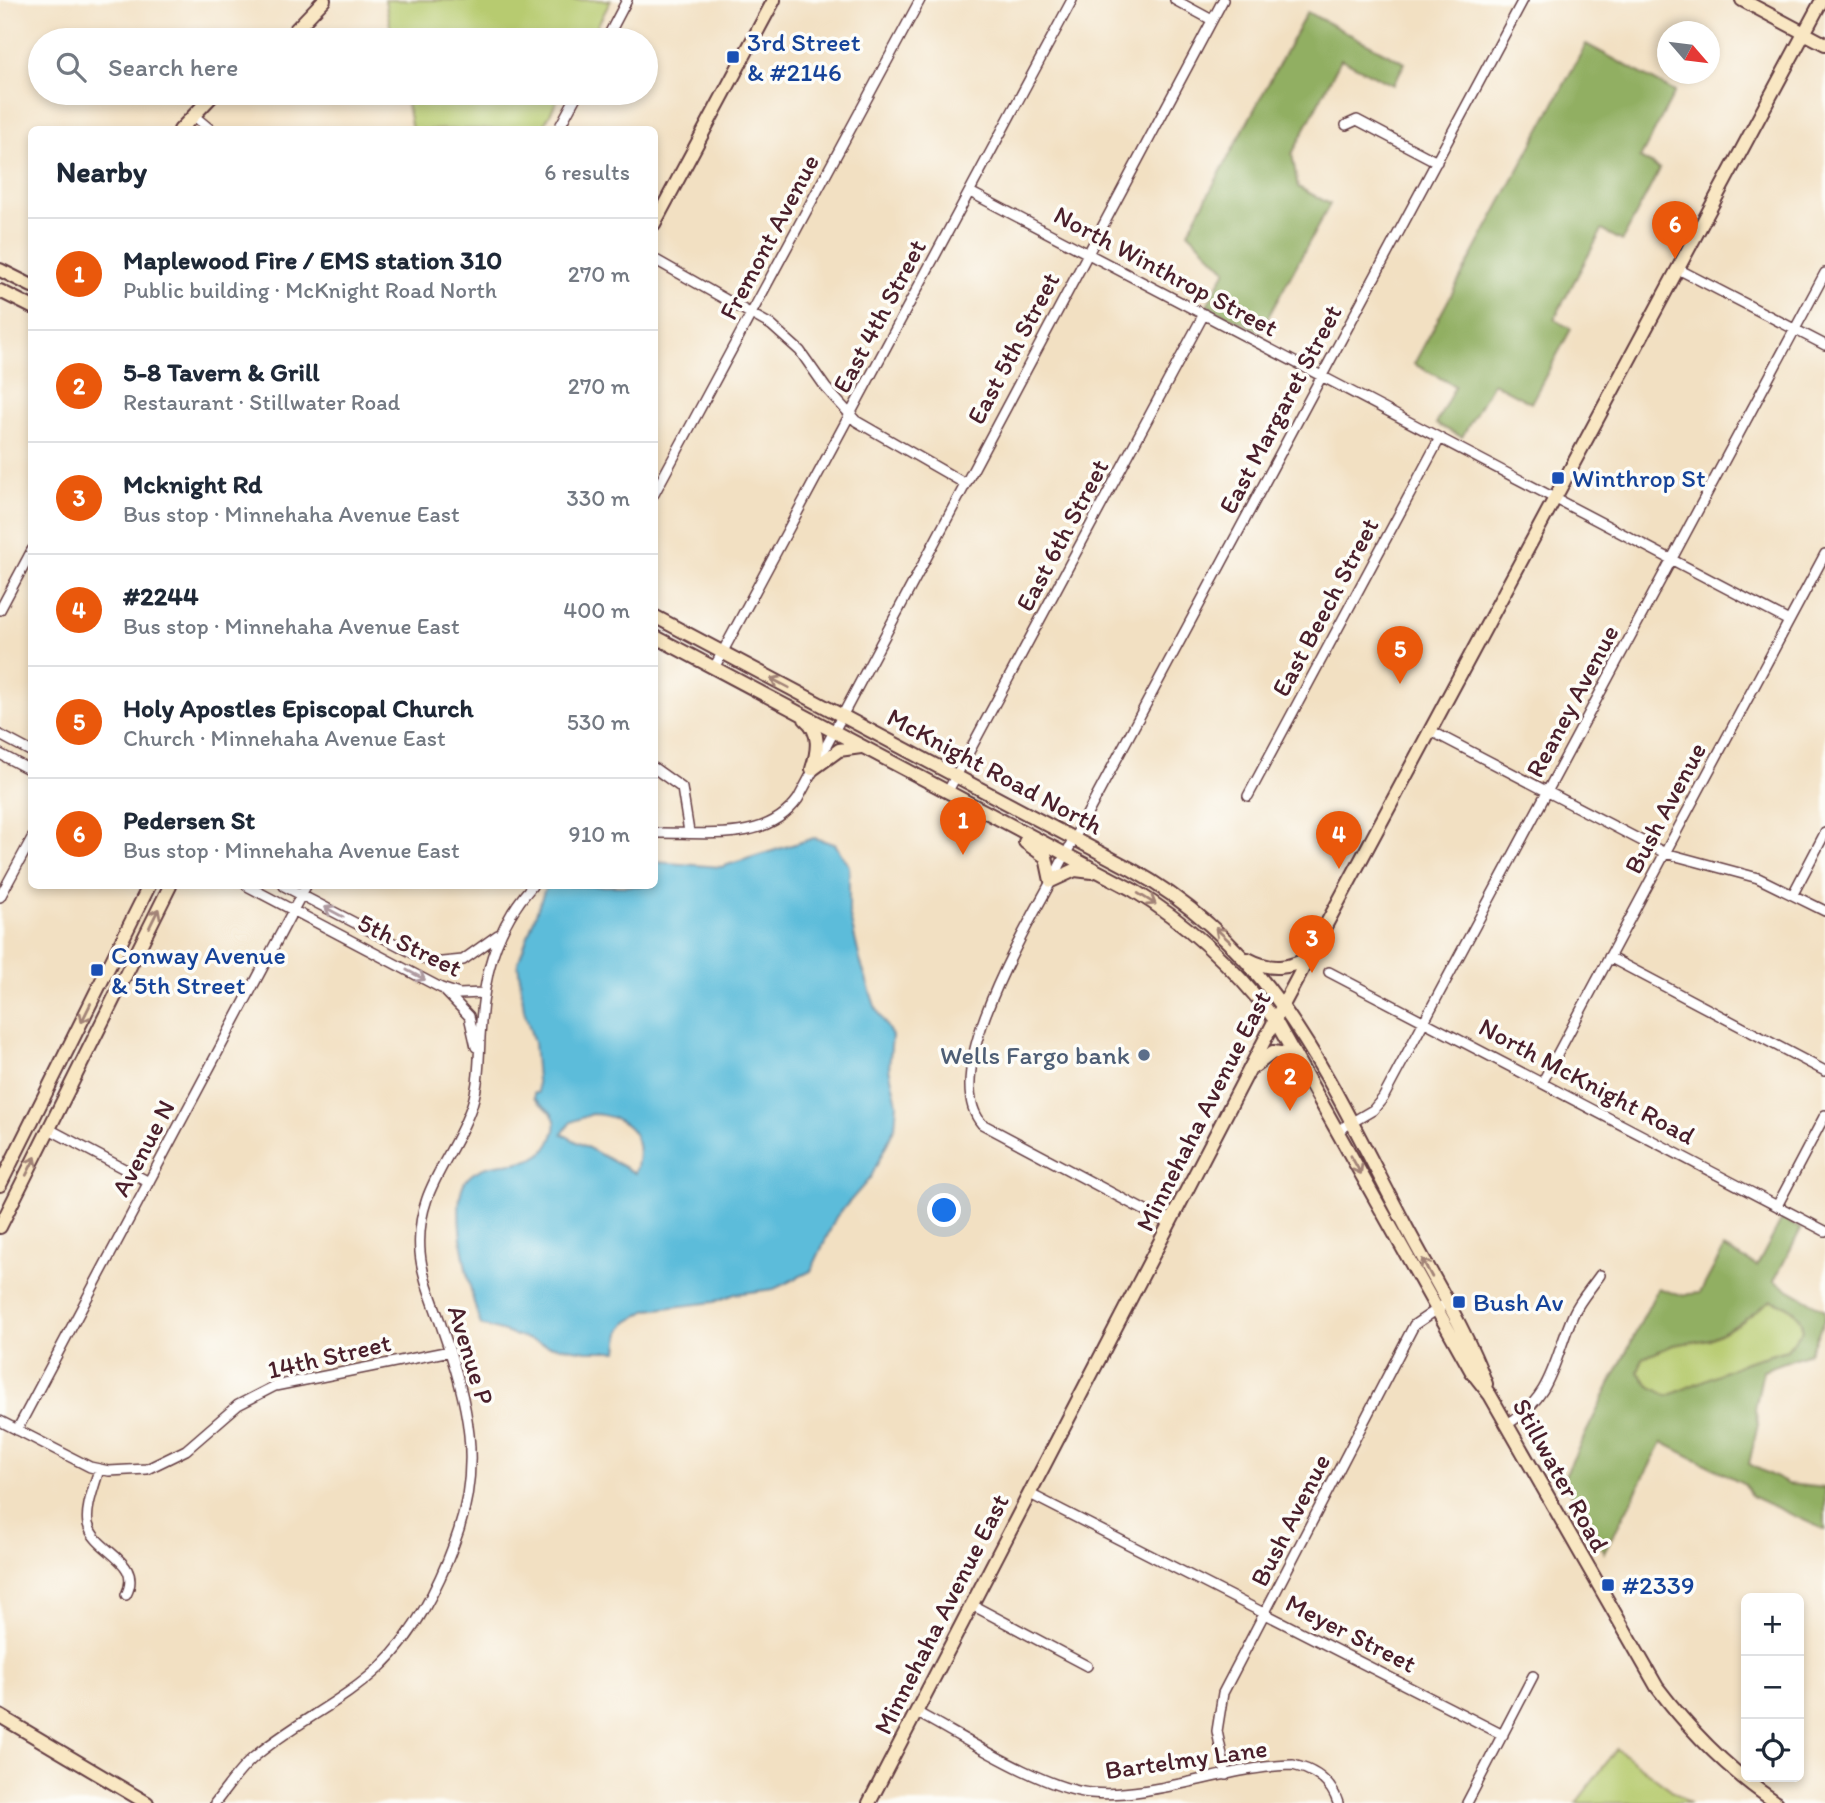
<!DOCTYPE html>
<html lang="en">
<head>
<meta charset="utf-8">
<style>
	body { margin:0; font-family:Itim,sans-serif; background:#f2f2f3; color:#1f2937 }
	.controls { position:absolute; right:21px; bottom:21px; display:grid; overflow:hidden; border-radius:10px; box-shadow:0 4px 10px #0003 }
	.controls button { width:63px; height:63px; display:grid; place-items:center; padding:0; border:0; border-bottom:2px solid #e0e1e3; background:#fff; color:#1f2937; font:35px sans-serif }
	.compass { position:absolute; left:1657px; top:21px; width:63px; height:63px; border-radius:50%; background:#fff; box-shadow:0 4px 10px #0003; rotate:118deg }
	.you { position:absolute; left:945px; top:1211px; width:24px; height:24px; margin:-18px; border:5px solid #fff; border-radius:50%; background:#1a73e8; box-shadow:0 0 0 10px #1a73e833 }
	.badge { display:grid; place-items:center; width:46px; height:46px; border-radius:50%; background:#ea580c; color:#fff; font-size:23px; font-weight:700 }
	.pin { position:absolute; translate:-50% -58px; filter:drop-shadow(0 2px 4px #0008) }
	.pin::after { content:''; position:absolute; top:37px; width:24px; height:21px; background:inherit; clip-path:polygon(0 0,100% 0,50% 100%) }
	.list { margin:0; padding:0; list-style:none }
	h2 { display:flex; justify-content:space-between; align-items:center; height:91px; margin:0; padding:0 28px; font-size:30px }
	h2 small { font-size:23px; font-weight:400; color:#747a83 }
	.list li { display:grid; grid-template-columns:46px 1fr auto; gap:21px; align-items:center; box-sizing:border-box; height:112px; padding:0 28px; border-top:2px solid #e0e1e3 }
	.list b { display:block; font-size:26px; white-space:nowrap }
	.list p { margin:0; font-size:23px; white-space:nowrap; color:#747a83 }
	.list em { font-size:23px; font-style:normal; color:#747a83 }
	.icon { flex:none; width:38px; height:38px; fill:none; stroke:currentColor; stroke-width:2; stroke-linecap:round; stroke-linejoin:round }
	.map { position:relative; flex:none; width:1825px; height:1803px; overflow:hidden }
	.search { position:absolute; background:#fff; box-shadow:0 4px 10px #0003; left:28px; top:28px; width:630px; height:77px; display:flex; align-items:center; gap:18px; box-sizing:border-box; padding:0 24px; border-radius:38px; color:#747a83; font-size:26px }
	.panel { position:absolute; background:#fff; box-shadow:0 4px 10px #0003; left:28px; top:126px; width:630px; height:763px; border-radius:10px }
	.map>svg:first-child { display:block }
	.green { fill:#b7cb6f; stroke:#80754d; stroke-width:2 }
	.forest { fill:#91af62; stroke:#6e6746; stroke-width:2; fill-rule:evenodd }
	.water { fill:#5cbcda; stroke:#536e82; stroke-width:2; fill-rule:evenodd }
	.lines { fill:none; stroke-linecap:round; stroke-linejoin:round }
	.street-casing { stroke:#633c42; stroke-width:12 }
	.secondary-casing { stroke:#633c42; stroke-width:16 }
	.street { stroke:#fff; stroke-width:9 }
	.secondary { stroke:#f9e7c3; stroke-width:12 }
	.oneway { stroke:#a28377 }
	.oneway2 { stroke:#ae9aa0 }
	.transit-dot { fill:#1a4fb4; stroke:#fdfcf7; stroke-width:2.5 }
	.service-dot { fill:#5c6f8a; stroke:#fdfcf7; stroke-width:2.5 }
	.labels { text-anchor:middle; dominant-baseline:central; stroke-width:7; stroke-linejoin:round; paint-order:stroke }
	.transit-label { font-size:26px; fill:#164399; stroke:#fdfcf7; text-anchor:start }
	.street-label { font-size:26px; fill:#4a1f2b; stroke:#fdfcf7 }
	.service-label { font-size:26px; fill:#4e5e75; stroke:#fdfcf7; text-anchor:end }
</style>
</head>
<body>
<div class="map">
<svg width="1825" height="1803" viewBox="0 0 1825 1803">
	<rect width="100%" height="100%" fill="#fdfcf7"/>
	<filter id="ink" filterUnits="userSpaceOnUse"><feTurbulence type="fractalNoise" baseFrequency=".0143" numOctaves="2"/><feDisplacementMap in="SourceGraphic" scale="14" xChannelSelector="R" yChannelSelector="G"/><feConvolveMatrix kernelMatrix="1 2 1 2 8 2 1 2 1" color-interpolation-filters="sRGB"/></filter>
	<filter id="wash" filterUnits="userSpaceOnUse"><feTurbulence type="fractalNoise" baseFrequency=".00686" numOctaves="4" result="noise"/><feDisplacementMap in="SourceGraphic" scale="28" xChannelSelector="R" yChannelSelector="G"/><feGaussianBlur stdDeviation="1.57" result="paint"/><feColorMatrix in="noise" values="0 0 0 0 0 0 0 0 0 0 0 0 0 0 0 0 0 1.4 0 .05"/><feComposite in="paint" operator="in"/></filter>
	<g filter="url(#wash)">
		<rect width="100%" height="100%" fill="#f2e0c2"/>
		<!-- green -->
		<path class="green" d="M385,0h226l-21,40h-197z
			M405,93h156l-19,36 -130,1z
			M1771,1300c20,7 28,9 32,31l-16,19 -41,12 -78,35 -18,-11 -13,-14 6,-14 30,-13 37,-6 30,-16z
			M1617,1749l72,54h-113z"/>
		<!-- forest -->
		<path class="forest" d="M1307,12l98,51 -12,22 -52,-26 -49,95 6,33 32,17 -70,128 -53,-27 19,-35 -38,-38z
			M1586,44l89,48 -35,66 20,11 -38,72 -20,-11 -48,89 17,10 -40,74 -38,-20 -31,54 -26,-13 19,-38 -41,-22z
			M1782,1219l19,10 -27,52 51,29v8l-16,35 -46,17 -8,39 3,15 -9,40 39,20 37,4v42l-74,-34 -6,-12 -83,-42 -58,111 -41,-74 95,-191 21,7 21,-2 24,-45 33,18zM1771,1300c20,7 28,9 32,31l-16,19 -41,12 -78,34 -18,-10 -12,-14 5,-14 30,-13 37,-6 30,-16z"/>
		<!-- water -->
		<path class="water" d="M814,838l21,6 14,22v47l11,47 15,46 17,30 -3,32 8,35 -2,24 -24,50 -35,40 -25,54 -37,18 -39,5 -21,8 -66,8 -22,13 -6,9 -2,19h-31l-40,-6 -66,-20c-10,-26 -34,-124 -14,-146 25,-28 72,-1 86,-43 3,-7 4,-14 0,-20 -4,-8 -14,-12 -19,-18v-5h4l-4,-50 -10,-33 -6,-47 28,-77h108l1,-24 66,5zM592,1114c37,2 55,23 43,59l-73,-39 9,-12z"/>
	</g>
	<g filter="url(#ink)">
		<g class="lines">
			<defs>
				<path id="street" d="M1175,0l37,20
					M606,40l21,-40
					M193,115l18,15
					M1346,125l11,-5 80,42
					M558,130l20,-37
					M970,192l819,429
					M654,259l117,66 29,26 26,37 30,33 108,62
					M1678,269l147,76
					M654,494l266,-494
					M0,610l32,-60
					M714,668l358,-668
					M1431,731l234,122 93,25 67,33
					M0,735l32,17
					M0,754l32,17
					M654,768l28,20 7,44
					M948,791l256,-477
					M1248,796l192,-358
					M654,833c50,-1 112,11 144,-34l425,-799
					M247,886l194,102 18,6 24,-1
					M284,886l148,77 31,-3 35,-25
					M1793,894l32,-61
					M0,897l32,-59
					M1609,957l216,114
					M1329,972l496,259
					M445,991l24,25 7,31
					M1542,1083l283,-529
					M49,1129l100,53
					M1337,1131l36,-21 10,-12 442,-825
					M1777,1206l48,-91
					M1170,1224l-188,-100c-46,-53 52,-208 79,-261l462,-863
					M0,1421l90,46 19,4 38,-2 39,-19 52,-45 37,-19 175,-35
					M1507,1424c46,-26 47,-66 66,-109 6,-14 18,-27 27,-40
					M17,1430l289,-544
					M99,1469c-4,16 -14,39 -11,55 7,29 56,36 38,71
					M1030,1494l473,241
					M972,1605l115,61
					M916,1712c45,24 127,77 175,81 62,6 139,-27 202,-28 22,5 38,16 45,38
					M1226,1775l-9,-44 6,-38 191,-368 28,-19
					M215,1803c12,-15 23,-32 38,-45 39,-34 90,-56 128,-92 33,-31 58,-81 73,-122 30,-79 14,-141 -12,-216 -8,-25 -20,-50 -22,-76 -5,-63 34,-93 52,-147 7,-22 7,-45 8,-68 3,-58 13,-107 52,-151
					M1467,1803l66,-127"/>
				<path id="secondary" d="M1742,0l83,44
					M286,40l38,-40
					M180,130l35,-37
					M654,224l120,-224
					M0,270l32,16
					M0,291l32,16
					M654,616l477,253c144,80 197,210 271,350 28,54 63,108 84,165
					M654,636l479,254c56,34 102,78 142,130l197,352 18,23 167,292c34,45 72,84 120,116
					M805,719c16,13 13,32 7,50
					M813,769l26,-19 22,-3
					M1025,842l21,15 5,24 24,-11 17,2
					M1248,959c22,12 41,10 62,-2
					M1255,1066l18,-14 13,2 10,7
					M0,1185l149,-299
					M0,1227l170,-341
					M0,1716l147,87
					M869,1803l406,-783 547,-1020"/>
			</defs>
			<!-- street casing -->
			<use href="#street" class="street-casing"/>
			<!-- secondary casing -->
			<use href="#secondary" class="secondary-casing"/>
			<!-- street -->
			<use href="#street" class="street"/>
			<!-- secondary -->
			<use href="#secondary" class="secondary"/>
		</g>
		<!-- one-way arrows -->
		<defs><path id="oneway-shaft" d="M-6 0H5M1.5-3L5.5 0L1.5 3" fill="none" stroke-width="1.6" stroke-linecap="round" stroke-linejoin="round" transform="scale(1.75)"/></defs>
		<g class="oneway">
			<use href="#oneway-shaft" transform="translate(780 683) rotate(-152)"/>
			<use href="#oneway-shaft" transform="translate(1147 899) rotate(32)"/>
			<use href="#oneway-shaft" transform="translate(154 918) rotate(-64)"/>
			<use href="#oneway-shaft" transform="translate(1223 935) rotate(-137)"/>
			<use href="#oneway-shaft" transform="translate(86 1013) rotate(116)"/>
			<use href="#oneway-shaft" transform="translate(1356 1165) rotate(61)"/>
			<use href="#oneway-shaft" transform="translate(31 1166) rotate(-63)"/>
			<use href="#oneway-shaft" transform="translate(1427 1268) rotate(-118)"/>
		</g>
		<g class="oneway2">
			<use href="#oneway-shaft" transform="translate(334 912) rotate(-152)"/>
			<use href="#oneway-shaft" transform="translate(416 975) rotate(28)"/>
		</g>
	</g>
	<!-- markers -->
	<g class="transit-dot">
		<rect x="726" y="50" width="14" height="14" rx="3.5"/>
		<rect x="1551" y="471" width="14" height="14" rx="3.5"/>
		<rect x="90" y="963" width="14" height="14" rx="3.5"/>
		<rect x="1452" y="1295" width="14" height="14" rx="3.5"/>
		<rect x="1601" y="1578" width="14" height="14" rx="3.5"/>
	</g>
	<circle class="service-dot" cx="1144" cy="1055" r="7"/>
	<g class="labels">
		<!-- transit labels -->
		<g class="transit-label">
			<text x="747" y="42">3rd Street<tspan x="747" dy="30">&amp; #2146</tspan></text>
			<text x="1572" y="478">Winthrop St</text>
			<text x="111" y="955">Conway Avenue<tspan x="111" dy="30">&amp; 5th Street</tspan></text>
			<text x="1473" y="1302">Bush Av</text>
			<text x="1622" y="1585">#2339</text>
		</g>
		<!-- street labels -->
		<g class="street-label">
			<text transform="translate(769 237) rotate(-62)">Fremont Avenue</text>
			<text transform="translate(1166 271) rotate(28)">North Winthrop Street</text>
			<text transform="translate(879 316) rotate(-62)">East 4th Street</text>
			<text transform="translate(1013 348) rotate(-62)">East 5th Street</text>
			<text transform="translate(1280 409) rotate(-62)">East Margaret Street</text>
			<text transform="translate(1062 535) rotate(-62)">East 6th Street</text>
			<text transform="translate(1325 607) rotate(-62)">East Beech Street</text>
			<text transform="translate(1572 701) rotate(-62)">Reaney Avenue</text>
			<text transform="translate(995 771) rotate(28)">McKnight Road North</text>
			<text transform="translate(1665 808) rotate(-62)">Bush Avenue</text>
			<text transform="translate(410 945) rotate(26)">5th Street</text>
			<text transform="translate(1587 1081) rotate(28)">North McKnight Road</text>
			<text transform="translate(1203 1111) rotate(-63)">Minnehaha Avenue East</text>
			<text transform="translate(143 1148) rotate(-62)">Avenue N</text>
			<text transform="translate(471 1355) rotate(73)">Avenue P</text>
			<text transform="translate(329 1356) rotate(-13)">14th Street</text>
			<text transform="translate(1561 1475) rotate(61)">Stillwater Road</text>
			<text transform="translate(1290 1520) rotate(-63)">Bush Avenue</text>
			<text transform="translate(941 1614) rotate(-63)">Minnehaha Avenue East</text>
			<text transform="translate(1351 1633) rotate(27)">Meyer Street</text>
			<text transform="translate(1186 1759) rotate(-8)">Bartelmy Lane</text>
		</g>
		<!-- service labels -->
		<g class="service-label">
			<text x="1130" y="1055">Wells Fargo bank</text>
		</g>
	</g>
</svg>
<div class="controls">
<button>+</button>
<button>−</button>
<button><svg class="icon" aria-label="locate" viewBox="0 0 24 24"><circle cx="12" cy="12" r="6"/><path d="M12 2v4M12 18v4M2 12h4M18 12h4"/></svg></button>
</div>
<svg class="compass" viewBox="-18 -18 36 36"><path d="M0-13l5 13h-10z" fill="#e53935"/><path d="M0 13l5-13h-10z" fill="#747a83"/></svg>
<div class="you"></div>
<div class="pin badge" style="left:963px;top:855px">1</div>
<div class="pin badge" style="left:1290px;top:1111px">2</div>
<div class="pin badge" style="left:1312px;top:973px">3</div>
<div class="pin badge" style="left:1339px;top:869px">4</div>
<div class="pin badge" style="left:1400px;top:684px">5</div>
<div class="pin badge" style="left:1675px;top:259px">6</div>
<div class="search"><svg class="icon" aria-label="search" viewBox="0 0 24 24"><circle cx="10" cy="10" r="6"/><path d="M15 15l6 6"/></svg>Search here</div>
<section class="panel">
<h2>Nearby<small>6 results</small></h2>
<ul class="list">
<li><span class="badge">1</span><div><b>Maplewood Fire / EMS station 310</b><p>Public building · McKnight Road North</p></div><em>270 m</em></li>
<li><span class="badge">2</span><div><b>5-8 Tavern &amp; Grill</b><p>Restaurant · Stillwater Road</p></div><em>270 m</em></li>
<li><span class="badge">3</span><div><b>Mcknight Rd</b><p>Bus stop · Minnehaha Avenue East</p></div><em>330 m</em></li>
<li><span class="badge">4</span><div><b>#2244</b><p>Bus stop · Minnehaha Avenue East</p></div><em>400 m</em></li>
<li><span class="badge">5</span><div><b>Holy Apostles Episcopal Church</b><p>Church · Minnehaha Avenue East</p></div><em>530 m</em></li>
<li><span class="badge">6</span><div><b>Pedersen St</b><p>Bus stop · Minnehaha Avenue East</p></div><em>910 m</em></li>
</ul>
</section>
</div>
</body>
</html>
